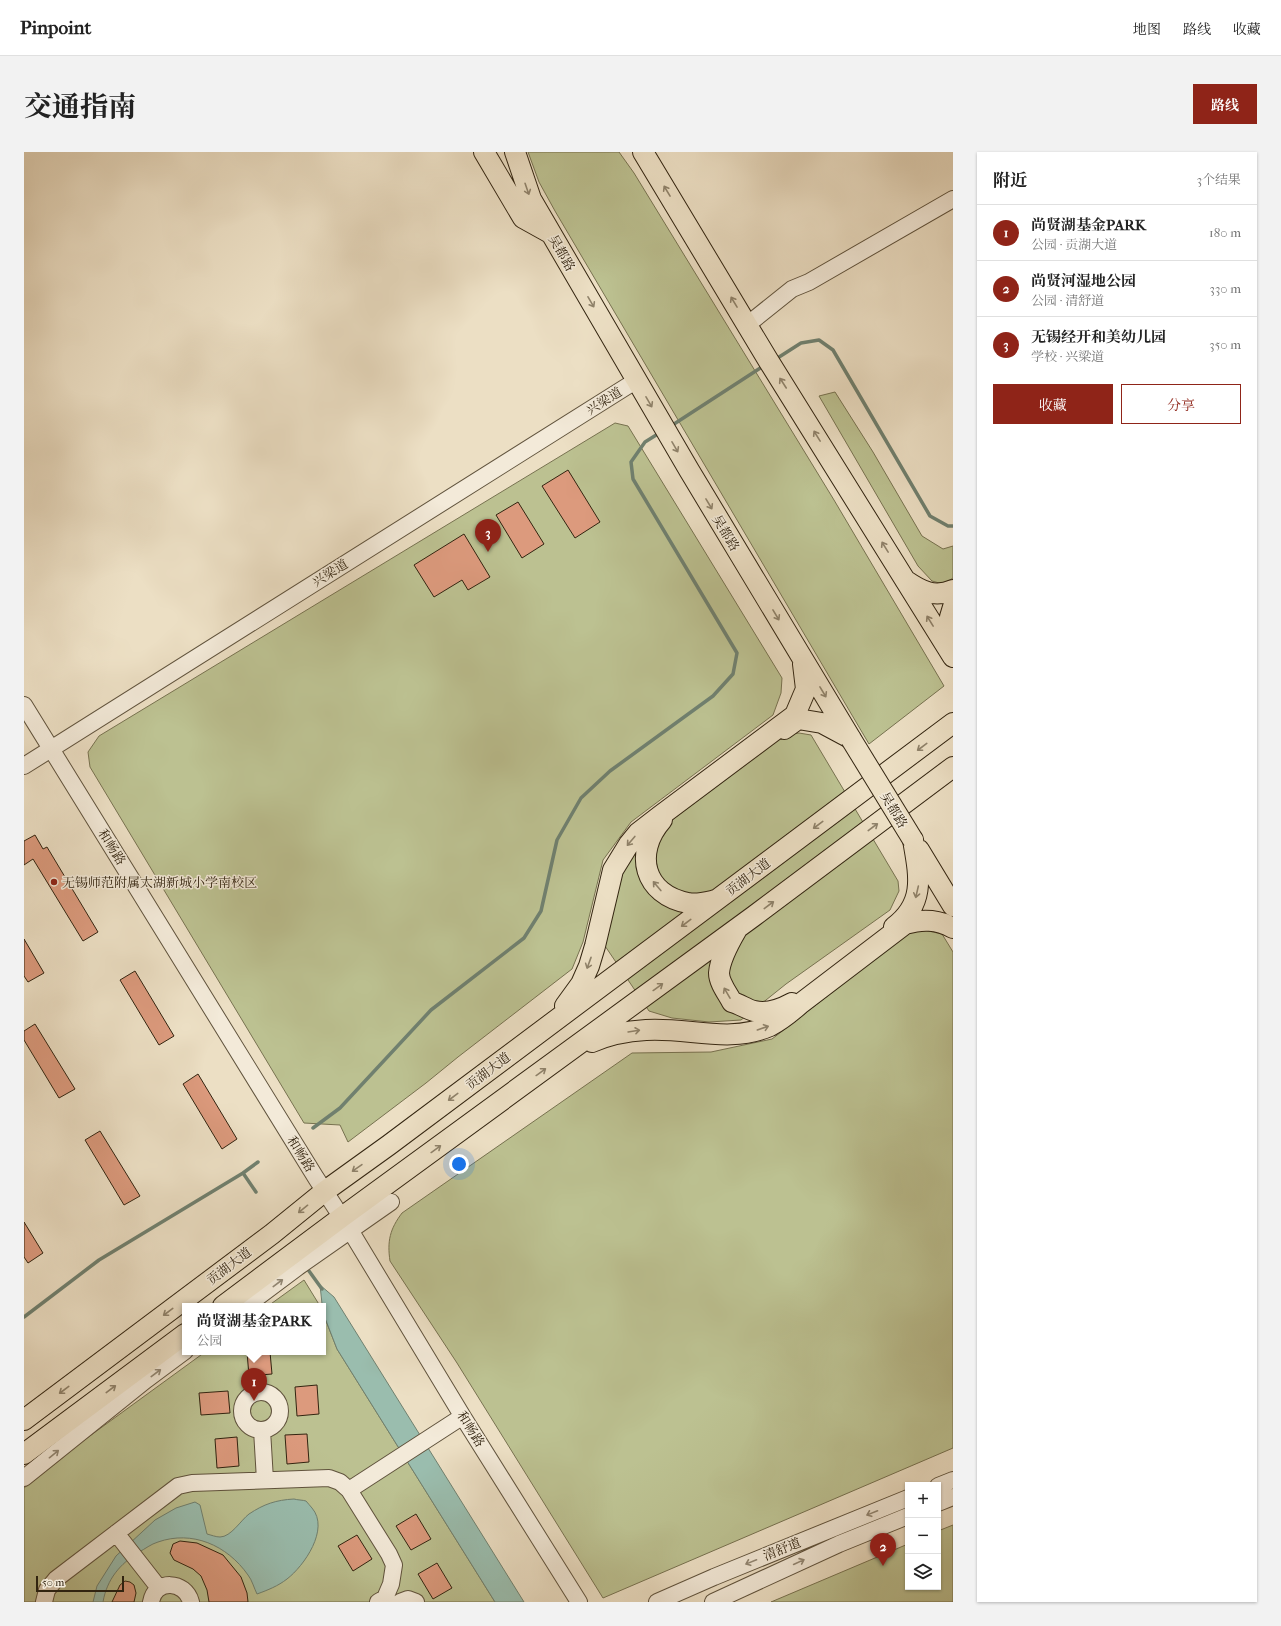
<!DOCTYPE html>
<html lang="zh">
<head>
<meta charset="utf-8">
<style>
	body { margin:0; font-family:"IM FELL French Canon","Noto Serif SC",serif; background:#f2f2f2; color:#222 }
	.controls { position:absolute; right:12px; bottom:12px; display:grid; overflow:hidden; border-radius:0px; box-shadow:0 1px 3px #0004 }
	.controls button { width:36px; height:36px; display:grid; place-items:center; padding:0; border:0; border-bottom:1px solid #e0e0e0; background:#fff; color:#222; font:20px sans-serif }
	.scale { position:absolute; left:12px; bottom:10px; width:88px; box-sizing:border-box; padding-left:4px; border:2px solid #322410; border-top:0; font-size:11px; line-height:14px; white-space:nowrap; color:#322410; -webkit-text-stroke:3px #f3ead9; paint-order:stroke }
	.you { position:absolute; left:435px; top:1012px; width:14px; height:14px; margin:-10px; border:3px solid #fff; border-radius:50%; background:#1a73e8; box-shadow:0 0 0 6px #1a73e833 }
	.badge { display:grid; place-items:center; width:26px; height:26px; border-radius:50%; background:#8f2418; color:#fff; font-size:13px; font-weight:700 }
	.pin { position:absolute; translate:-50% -33px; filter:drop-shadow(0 1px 2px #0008) }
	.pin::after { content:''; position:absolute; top:21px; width:14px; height:12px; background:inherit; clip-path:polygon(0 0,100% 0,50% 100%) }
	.popup { position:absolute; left:158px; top:1151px; width:144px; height:52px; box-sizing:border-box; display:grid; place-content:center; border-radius:0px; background:#fff; filter:drop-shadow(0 1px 3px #0005); font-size:13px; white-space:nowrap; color:#767676 }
	.popup b { font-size:15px; color:#222 }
	.popup::after { content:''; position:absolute; left:50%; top:100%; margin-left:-8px; border:8px solid transparent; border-top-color:#fff }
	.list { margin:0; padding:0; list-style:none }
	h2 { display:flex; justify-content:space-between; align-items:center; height:52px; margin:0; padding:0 16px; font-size:17px }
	h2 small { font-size:13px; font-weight:400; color:#767676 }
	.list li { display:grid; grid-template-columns:26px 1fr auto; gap:12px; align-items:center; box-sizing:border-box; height:56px; padding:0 16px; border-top:1px solid #e0e0e0 }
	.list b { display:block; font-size:15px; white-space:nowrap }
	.list p { margin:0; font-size:13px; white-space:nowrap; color:#767676 }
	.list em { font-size:13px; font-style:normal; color:#767676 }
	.actions { display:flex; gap:8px; padding:12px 16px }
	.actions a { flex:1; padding:9px 0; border:1px solid #8f2418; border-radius:0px; text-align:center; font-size:14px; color:#8f2418 }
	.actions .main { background:#8f2418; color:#fff }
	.icon { flex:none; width:22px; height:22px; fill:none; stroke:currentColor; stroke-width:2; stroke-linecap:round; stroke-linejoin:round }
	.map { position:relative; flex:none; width:929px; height:1450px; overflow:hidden; border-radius:0px }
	header { display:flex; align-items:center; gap:24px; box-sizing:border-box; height:56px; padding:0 20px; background:#fff; border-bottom:1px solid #e0e0e0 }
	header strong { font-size:19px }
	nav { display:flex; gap:22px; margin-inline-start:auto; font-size:14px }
	.intro { display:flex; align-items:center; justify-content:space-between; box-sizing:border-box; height:96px; padding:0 24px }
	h1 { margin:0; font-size:28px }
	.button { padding:10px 18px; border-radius:0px; background:#8f2418; color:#fff; font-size:14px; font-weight:700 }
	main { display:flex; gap:24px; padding:0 24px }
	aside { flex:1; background:#fff; border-radius:0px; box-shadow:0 1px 3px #0004 }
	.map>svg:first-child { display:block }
	.green { fill:#bcc191; stroke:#777250 }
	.water { fill:#9abdae; stroke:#70806f }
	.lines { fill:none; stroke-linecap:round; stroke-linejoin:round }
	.stream { stroke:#70806f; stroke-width:3.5 }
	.building { fill:#dc9a7d; stroke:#322410 }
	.minor-casing { stroke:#60533d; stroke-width:18 }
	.major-casing { stroke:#322410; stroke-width:22 }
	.minor { stroke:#f3ead9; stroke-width:16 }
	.major { stroke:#ecdfc4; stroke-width:20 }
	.major-bridge-casing { stroke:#322410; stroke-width:22; stroke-linecap:butt }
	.major-bridge { stroke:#ecdfc4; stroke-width:20 }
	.oneway { stroke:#8f826a }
	.oneway2 { stroke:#928774 }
	.poi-dot { fill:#8f2418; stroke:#f3ead9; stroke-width:1.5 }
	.labels { text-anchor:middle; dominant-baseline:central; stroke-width:3; stroke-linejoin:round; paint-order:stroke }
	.street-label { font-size:13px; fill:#322410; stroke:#f3ead9 }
	.poi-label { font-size:13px; fill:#322410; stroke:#f3ead9; text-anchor:start }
</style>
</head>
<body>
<header>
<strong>Pinpoint</strong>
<nav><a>地图</a><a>路线</a><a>收藏</a></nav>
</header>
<div class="intro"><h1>交通指南</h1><a class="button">路线</a></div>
<main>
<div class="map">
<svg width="929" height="1450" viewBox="0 0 929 1450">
	<rect width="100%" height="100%" fill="#ecdfc4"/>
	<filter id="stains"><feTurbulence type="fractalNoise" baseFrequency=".005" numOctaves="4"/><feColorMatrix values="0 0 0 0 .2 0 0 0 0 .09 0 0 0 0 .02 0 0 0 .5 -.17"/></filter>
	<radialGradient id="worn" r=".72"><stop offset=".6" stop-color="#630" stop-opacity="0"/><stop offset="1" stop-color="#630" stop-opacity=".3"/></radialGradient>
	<!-- green -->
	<path class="green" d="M504,0h91l15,21 200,327 110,186 -75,58 -314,-533 -16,-29z
		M811,240l38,60 49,84 21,13 10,-3v32l-10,6 -11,-3 -14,-15 -99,-170z
		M591,271l13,3 154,252 -1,15 -8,22 -142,107 -28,38 -20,82 -11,27 -114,88 -32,26 -78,59 -8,-17 -36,-2 -214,-356 -2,-15 11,-16z
		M775,581l12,2 87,146 1,10 -9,19 -104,74 -45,36 -32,2 -37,-4 -23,-7 -46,-68 16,-67 16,-28 149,-113z
		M891,776l27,6 11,18v496l-350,150 -146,-235 -67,-102c-3,-20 0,-32 12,-48l230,-160 79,-1 61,-13z
		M280,1128l16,26h-52z
		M299,1161l14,36 158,253h-471v-114l41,-34 140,-102h118z
		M929,1373v77h-182l137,-58v43h30v-56z"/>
	<!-- water -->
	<path class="water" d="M296,1133l14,12 190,305h-29l-158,-253 -14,-36z
		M270,1347c3,1 9,1 12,2 2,2 4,5 6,7 18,21 -8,58 -25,71 -9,7 -19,11 -30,15 -3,-6 -5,-14 -9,-19 -21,-30 -56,-45 -90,-33 -7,2 -13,7 -19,10 -19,12 -32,27 -36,50h-10l4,-16 19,-30 39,-36 21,-12 19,-6 5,3 7,29c4,1 9,3 13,3 11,0 21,-17 29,-23 15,-10 27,-14 45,-15z"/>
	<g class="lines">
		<!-- stream -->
		<path class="stream" d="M752,207l25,-16 18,-3 14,10 97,166 18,10h5
			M647,274l94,-61
			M289,976l27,-20 91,-98 93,-72 17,-27 16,-71 24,-42 29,-27 103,-75 20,-22 4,-21 -104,-174 -2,-17 14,-20 16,-10
			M219,1021l13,19
			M285,1119l13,18
			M0,1165l75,-57 144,-87 15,-11"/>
	</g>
	<!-- building -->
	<path class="building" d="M544,318l32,52 -25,16 -33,-52z
		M494,350l26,42 -22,14 -26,-43z
		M440,382l26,43 -22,13 -6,-10 -28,17 -20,-32z
		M11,683l8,14 4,-2 51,85 -15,9 -50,-82 -9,6v-24z
		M0,787l20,34 -16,9 -4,-6z
		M111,819l39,65 -15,9 -39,-65z
		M11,872l40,65 -16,9 -35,-58v-9z
		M174,922l39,65 -15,10 -39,-65z
		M76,979l40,65 -16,9 -39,-65z
		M0,1070l19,31 -15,10 -4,-6z
		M223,1200h23l2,22 -23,2z
		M293,1233l2,29 -22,2 -2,-29z
		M204,1239l2,22 -29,2 -2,-22z
		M283,1282l2,28 -22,2 -2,-29z
		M213,1285l2,29 -22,2 -2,-29z
		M392,1362l15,25 -20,11 -15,-24z
		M333,1383l15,24 -19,12 -15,-25z
		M156,1389l17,2 26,12 18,22 6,16 1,9h-39l-2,-12 -6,-14 -8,-7 -19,-9 -4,-7 3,-9z
		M413,1411l15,25 -19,11 -15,-25z
		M101,1429l5,1 4,3 2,8 -2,9h-22l8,-17z"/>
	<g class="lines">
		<defs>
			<path id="minor" d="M723,173l45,-36 17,-7 144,-83
				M0,553l292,473 34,52 113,187 116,185
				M0,614l613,-386
				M222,1154l52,-39 93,-65
				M218 1259a19 19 0 1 1 38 0a19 19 0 1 1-38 0Z
				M238,1278l3,50
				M0,1326l122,-98 39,-29
				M914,1334l15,-6
				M325,1338l108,-70
				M914,1351l15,-6
				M92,1381l43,55
				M20,1450l3,-12 9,-11 122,-93 14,-3 137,-5 11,4 9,8 40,64 5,11 -3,19 -6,14 -7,4
				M127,1450c4,-23 34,-22 40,0
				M376,1450l8,-3 8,3
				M633,1450l57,-25 194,-79
				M689,1450l126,-58 69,-28"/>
			<path id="major" d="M460,0l39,66 27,15
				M491,0l16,47 158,271 162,269
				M619,0l125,208 185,297
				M881,428c16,11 29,18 48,10
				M927,500l-1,-35 3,-10
				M760,577l14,-10 24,4 28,15
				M638,668c-29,33 -18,75 26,83 9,2 19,-1 28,-3
				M895,698l34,56
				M870,775c32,-24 25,-52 19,-87
				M712,779c-7,12 -16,28 -17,42 0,10 9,21 13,29 8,2 14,7 22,9 12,3 27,-2 38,-8
				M541,854l16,-22 8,-18 6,-20 18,-76 16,-26 9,-11 22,-17 135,-101 11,-26 -3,-25
				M568,890c16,-7 36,-11 54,-12 42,-3 83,14 124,-4 11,-6 20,-13 30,-22l105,-80c17,-5 32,-5 48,4
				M199,1154l119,-89 412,-301 199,-149
				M0,1268l248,-186 53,-43 64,-46 564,-422
				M0,1302l161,-120"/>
		</defs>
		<!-- minor casing -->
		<use href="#minor" class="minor-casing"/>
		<!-- major casing -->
		<use href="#major" class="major-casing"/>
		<!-- minor -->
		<use href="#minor" class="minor"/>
		<!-- major -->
		<use href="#major" class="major"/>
		<defs>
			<path id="major-bridge" d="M827,587l62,101"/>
		</defs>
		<!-- major-bridge casing -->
		<use href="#major-bridge" class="major-bridge-casing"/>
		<!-- major-bridge -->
		<use href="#major-bridge" class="major-bridge"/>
	</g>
	<!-- one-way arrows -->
	<defs><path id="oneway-shaft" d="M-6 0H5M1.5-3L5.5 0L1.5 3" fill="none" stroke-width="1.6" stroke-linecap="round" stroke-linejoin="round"/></defs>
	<g class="oneway">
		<use href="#oneway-shaft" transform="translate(503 37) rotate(71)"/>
		<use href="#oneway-shaft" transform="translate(643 39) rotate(-121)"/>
		<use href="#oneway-shaft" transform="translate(567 150) rotate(60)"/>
		<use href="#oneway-shaft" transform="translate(710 150) rotate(-121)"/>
		<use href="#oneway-shaft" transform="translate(759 231) rotate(-123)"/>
		<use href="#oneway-shaft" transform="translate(625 250) rotate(60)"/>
		<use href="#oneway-shaft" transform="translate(793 284) rotate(-122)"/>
		<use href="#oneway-shaft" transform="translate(651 295) rotate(60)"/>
		<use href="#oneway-shaft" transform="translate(685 352) rotate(59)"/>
		<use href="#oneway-shaft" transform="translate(861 395) rotate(-122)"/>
		<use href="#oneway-shaft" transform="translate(752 463) rotate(59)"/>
		<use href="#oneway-shaft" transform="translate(906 469) rotate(-122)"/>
		<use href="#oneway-shaft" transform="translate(799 540) rotate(59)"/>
		<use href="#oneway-shaft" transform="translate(898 595) rotate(143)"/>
		<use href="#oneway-shaft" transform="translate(794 673) rotate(143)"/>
		<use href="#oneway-shaft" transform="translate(849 675) rotate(-37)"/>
		<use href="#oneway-shaft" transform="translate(607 689) rotate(130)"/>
		<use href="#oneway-shaft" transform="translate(633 734) rotate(-130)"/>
		<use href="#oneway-shaft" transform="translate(893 740) rotate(103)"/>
		<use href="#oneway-shaft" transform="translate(745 753) rotate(-37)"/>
		<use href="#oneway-shaft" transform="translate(662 771) rotate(143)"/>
		<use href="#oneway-shaft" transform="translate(565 811) rotate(110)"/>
		<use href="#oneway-shaft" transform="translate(634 835) rotate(-36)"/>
		<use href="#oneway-shaft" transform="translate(703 841) rotate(-120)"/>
		<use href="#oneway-shaft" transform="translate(739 876) rotate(-19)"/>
		<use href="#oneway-shaft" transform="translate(610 879) rotate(-9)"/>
		<use href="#oneway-shaft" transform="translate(517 920) rotate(-36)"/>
		<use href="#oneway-shaft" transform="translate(429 945) rotate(143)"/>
		<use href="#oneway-shaft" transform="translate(412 997) rotate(-36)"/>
		<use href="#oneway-shaft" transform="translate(333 1016) rotate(145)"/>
		<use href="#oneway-shaft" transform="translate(279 1057) rotate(141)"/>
		<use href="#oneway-shaft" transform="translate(144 1160) rotate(143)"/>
		<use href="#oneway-shaft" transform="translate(87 1237) rotate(-37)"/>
		<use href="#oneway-shaft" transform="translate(40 1238) rotate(143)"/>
	</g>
	<g class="oneway2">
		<use href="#oneway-shaft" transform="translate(254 1131) rotate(-37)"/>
		<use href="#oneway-shaft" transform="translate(132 1221) rotate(-37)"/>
		<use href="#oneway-shaft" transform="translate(30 1302) rotate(-39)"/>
		<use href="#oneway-shaft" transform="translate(848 1361) rotate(158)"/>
		<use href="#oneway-shaft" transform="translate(727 1410) rotate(158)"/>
		<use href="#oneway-shaft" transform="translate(775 1410) rotate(-25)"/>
	</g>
	<!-- markers -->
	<circle class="poi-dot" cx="30" cy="730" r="4"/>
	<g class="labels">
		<!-- street labels -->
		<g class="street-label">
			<text transform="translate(538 101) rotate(60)">吴都路</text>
			<text transform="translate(580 249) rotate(-32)">兴梁道</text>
			<text transform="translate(702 381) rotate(59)">吴都路</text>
			<text transform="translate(306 421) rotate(-32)">兴梁道</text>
			<text transform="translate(870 658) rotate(59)">吴都路</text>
			<text transform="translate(88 695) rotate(58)">和畅路</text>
			<text transform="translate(724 725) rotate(-37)">贡湖大道</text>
			<text transform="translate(464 919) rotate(-37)">贡湖大道</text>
			<text transform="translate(277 1002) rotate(58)">和畅路</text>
			<text transform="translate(205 1114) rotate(-37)">贡湖大道</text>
			<text transform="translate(447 1277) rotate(58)">和畅路</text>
			<text transform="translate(758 1397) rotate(-22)">清舒道</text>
		</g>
		<!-- poi labels -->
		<g class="poi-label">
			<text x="38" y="730">无锡师范附属太湖新城小学南校区</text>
		</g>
	</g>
	<rect width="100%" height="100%" filter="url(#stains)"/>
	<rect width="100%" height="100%" fill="url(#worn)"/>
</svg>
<div class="controls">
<button>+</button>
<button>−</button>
<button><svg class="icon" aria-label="layers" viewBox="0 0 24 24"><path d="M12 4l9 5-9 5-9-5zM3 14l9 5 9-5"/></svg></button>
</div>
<div class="scale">50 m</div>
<div class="you"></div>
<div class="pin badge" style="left:230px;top:1249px">1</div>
<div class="popup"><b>尚贤湖基金PARK</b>公园</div>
<div class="pin badge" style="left:859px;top:1414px">2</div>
<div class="pin badge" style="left:464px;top:400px">3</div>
</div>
<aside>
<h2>附近<small>3个结果</small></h2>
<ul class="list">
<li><span class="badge">1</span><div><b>尚贤湖基金PARK</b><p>公园 · 贡湖大道</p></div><em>180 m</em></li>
<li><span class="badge">2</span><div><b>尚贤河湿地公园</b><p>公园 · 清舒道</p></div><em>330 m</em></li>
<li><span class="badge">3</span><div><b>无锡经开和美幼儿园</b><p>学校 · 兴梁道</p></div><em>350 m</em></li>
</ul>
<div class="actions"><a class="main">收藏</a><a>分享</a></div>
</aside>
</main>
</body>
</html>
